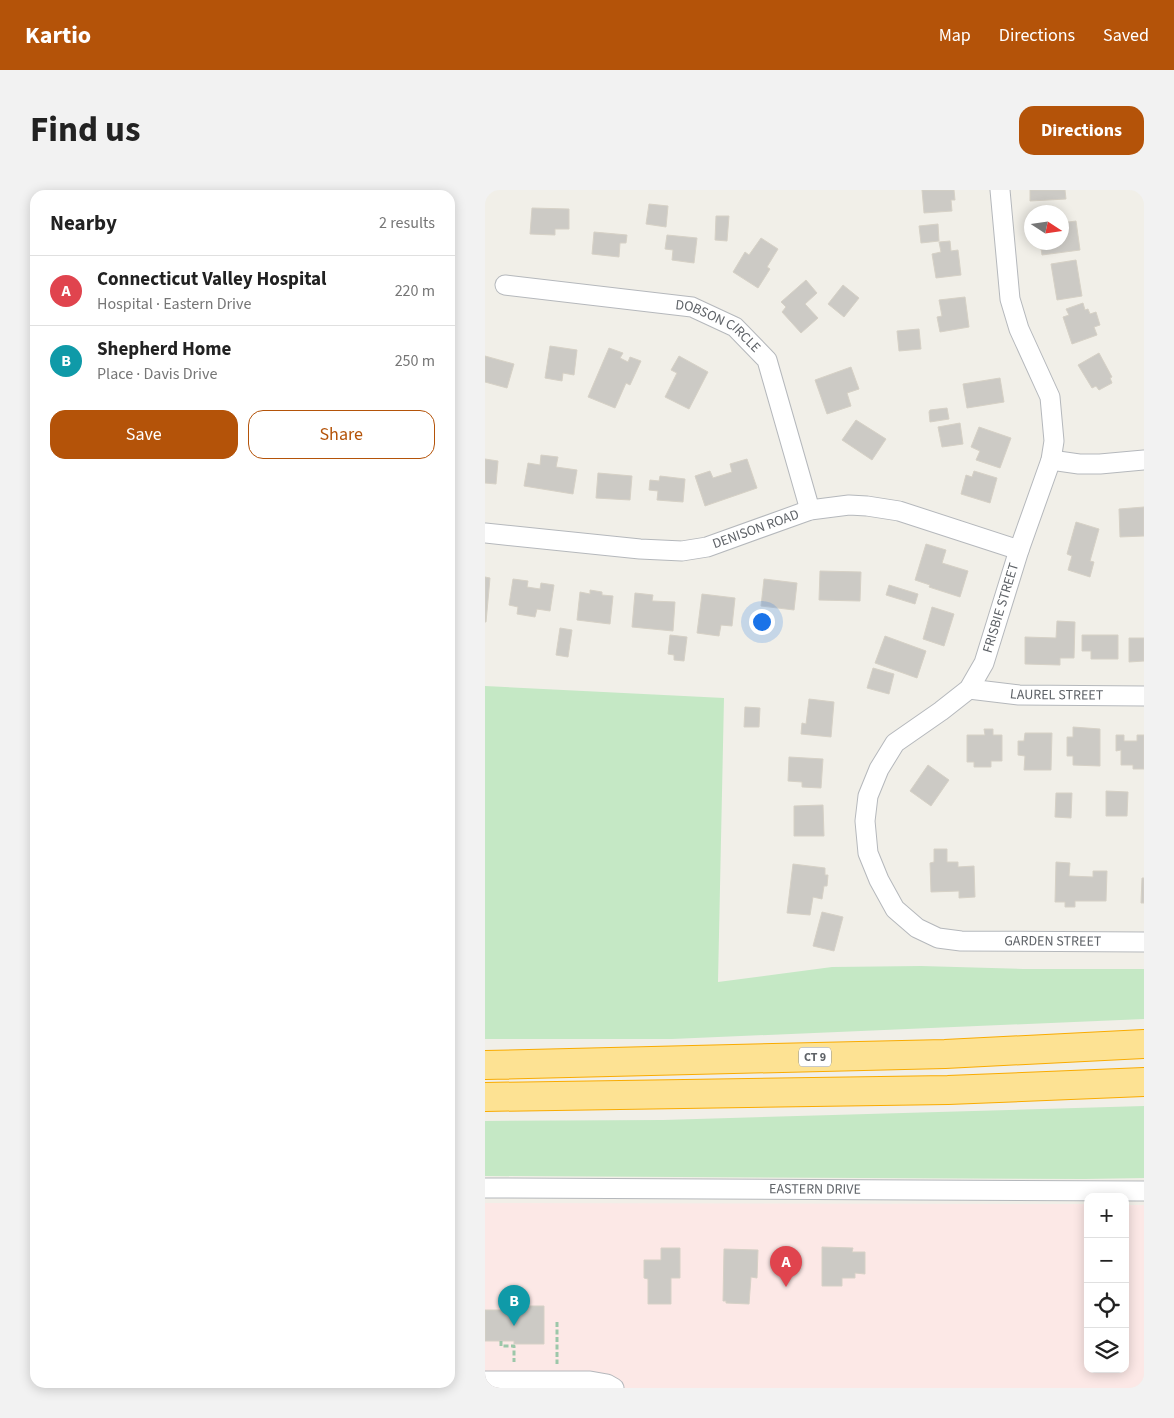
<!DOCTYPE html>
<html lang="en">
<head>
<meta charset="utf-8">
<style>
	body { margin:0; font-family:"Source Sans 3",sans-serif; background:#f2f2f2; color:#222 }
	.controls { position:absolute; right:15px; bottom:15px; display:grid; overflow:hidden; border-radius:10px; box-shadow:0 2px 12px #0003 }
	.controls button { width:45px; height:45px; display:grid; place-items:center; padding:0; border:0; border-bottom:1px solid #e0e0e0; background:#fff; color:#222; font:25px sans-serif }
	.compass { position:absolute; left:539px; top:15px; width:45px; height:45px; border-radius:50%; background:#fff; box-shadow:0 2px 12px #0003; rotate:102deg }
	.you { position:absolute; left:276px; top:431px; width:18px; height:18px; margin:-12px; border:4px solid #fff; border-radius:50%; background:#1a73e8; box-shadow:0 0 0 8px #1a73e833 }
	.badge { display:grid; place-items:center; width:32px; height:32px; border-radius:50%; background:#b45309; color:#fff; font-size:16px; font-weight:700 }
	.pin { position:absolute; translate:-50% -41px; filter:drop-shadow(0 1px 2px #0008) }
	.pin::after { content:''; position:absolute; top:26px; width:18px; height:15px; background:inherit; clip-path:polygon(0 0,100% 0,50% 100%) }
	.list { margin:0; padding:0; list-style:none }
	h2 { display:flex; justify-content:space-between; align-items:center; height:65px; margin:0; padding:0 20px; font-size:21px }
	h2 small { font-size:16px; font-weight:400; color:#767676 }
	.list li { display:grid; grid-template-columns:32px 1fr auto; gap:15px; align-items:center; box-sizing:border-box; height:70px; padding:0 20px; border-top:1px solid #e0e0e0 }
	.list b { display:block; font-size:19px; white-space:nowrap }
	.list p { margin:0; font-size:16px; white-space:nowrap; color:#767676 }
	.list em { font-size:16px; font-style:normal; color:#767676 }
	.actions { display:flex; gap:10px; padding:15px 20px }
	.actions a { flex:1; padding:11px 0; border:1px solid #b45309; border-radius:15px; text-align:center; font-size:18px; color:#b45309 }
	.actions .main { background:#b45309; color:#fff }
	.icon { flex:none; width:28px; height:28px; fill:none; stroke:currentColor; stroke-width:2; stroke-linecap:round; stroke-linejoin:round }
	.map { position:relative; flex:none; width:659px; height:1198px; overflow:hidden; border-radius:15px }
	header { display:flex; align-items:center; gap:30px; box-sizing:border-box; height:70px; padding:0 25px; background:#b45309; color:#fff }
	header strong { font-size:24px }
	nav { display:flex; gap:28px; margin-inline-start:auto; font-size:18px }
	.intro { display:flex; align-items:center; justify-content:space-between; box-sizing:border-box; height:120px; padding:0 30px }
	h1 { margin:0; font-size:35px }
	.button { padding:12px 22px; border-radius:15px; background:#b45309; color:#fff; font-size:18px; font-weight:700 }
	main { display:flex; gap:30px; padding:0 30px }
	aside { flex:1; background:#fff; border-radius:15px; box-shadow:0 2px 12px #0003 }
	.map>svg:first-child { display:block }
	.medical { fill:#fce8e6 }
	.green { fill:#c5e8c5 }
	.building { fill:#cccac5; stroke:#d6d1c6 }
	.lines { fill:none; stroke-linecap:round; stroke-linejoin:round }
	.street-casing { stroke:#b5b8bc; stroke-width:21 }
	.highway-casing { stroke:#f9ab00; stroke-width:30 }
	.path { stroke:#9cc7a9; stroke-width:3; stroke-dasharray:5 2.5; stroke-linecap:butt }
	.street { stroke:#fff; stroke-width:19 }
	.highway { stroke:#fde293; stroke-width:28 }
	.labels { text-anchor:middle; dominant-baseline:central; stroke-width:5; stroke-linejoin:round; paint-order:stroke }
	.shield { fill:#fff; stroke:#8f9295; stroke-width:1 }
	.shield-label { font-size:12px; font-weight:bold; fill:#5f6368 }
	.street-label { font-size:14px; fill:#5f6368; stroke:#fff }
</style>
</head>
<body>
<header>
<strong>Kartio</strong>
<nav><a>Map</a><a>Directions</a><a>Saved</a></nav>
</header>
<div class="intro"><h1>Find us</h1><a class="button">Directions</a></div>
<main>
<aside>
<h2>Nearby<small>2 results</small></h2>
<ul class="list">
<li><span class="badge" style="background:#e0444e">A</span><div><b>Connecticut Valley Hospital</b><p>Hospital · Eastern Drive</p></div><em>220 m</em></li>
<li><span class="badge" style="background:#0f9aa8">B</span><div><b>Shepherd Home</b><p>Place · Davis Drive</p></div><em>250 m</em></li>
</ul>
<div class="actions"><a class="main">Save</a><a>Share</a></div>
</aside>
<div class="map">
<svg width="659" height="1198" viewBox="0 0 659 1198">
	<rect width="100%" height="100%" fill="#f1efe8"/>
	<!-- medical -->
	<path class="medical" d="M0,1013l603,1v165h37v-164h19v183h-659z"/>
	<!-- green -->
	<path class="green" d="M0,496l239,12 -6,284 114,-15 89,-1 102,3h121v50l-472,20h-187z
		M659,916v72l-59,1 -600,-3v-55l178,-1z"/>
	<!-- building -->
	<path class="building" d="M437,0h32l1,10h-4l1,11 -28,2z
		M545,0h35l1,9 -36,2z
		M164,14l19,2 -2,21 -20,-3z
		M47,18l37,1v20h-14v6l-25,-1z
		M231,26h13l-2,25 -12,-1z
		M591,31l4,29 -38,5 -2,-13h21v-19z
		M453,34l1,17 -18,2 -2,-17z
		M109,42l33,3 -1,8h-6l-1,14 -27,-3z
		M182,45l30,3 -3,25 -22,-3 1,-10 -8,-1z
		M276,48l17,11 -11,18 3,2 -12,19 -25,-16 12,-20 4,3z
		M465,51l1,10 7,-1 3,25 -25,3 -4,-24 9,-2 -2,-10z
		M591,70l6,36 -25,4 -6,-36z
		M321,90l11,13 -12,11 13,14 -17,15 -19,-21 4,-5 -5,-5z
		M358,95l16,13 -15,19 -16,-13z
		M480,107l4,30 -29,5 -3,-15 5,-1 -3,-16z
		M598,113l2,7 3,-1 2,5 6,-2 4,13 -6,2 3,8 -25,9 -9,-27 6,-2 -3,-6z
		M434,139l2,20 -22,2 -2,-20z
		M65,156l27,4 -3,25 -11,-2 -1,8 -17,-3z
		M124,158l14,5 -3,5 8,4 2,-5 11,4 -11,24 -4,-2 -11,25 -27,-11z
		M614,163l13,24 -2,1 2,5 -13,7 -3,-4 -4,2 -14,-23z
		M0,166l29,8 -7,24 -22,-6z
		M194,166l29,16 -19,37 -24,-12 12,-24 -6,-3z
		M366,177l8,22 -12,4 4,13 -24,8 -12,-34z
		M515,188l4,24 -37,6 -4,-24z
		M462,218l2,11 -19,3 -1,-10 1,-2z
		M371,230l30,19 -14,21 -30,-20z
		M475,233l3,21 -21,3 -4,-20z
		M494,237l32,11 -11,30 -24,-8 4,-9 -9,-4z
		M56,265l17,2 -2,10 21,3 -4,24 -49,-8 4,-23 12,2z
		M0,269l13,2 -2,23 -11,-1z
		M262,269l10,29 -52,18 -10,-30 15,-5 3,7 19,-6 -2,-8z
		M489,281l23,7 -7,25 -29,-9 5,-19 6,2z
		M113,283l34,3 -2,24 -34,-2z
		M175,286l25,3 -2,23 -26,-2 1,-9 -9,-1 1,-10 9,1z
		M659,317v29l-24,1 -1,-28z
		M591,332l23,7 -9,32 4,1 -4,15 -22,-7 4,-14 -5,-2z
		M441,354l20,6 -4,13 26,8 -8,26 -31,-10 1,-2 -15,-5z
		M335,381l41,1 -1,29 -41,-1z
		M0,387l5,1 -4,44h-1z
		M28,389l15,2 -1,6 13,2 1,-6 13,2 -4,26 -13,-2 -2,8 -18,-3 1,-7 -9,-2z
		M279,389l33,4 -3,27 -33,-4z
		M404,395l29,9 -3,10 -29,-9z
		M105,400l12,2v3l11,1 -3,28 -33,-4 3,-28 10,2z
		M150,403l18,2 -1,6 23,1 -2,29 -41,-4z
		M217,404l33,4 -3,28 -11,-1 -2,11 -22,-3z
		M447,417l22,7 -10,32 -21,-7z
		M572,431l18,1 -1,36h-14v7l-35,-1v-27l31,1z
		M75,438l12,2 -4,27 -12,-2z
		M185,445l17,2 -3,24 -10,-1v-5l-6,-1z
		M597,445h36v24h-27v-8h-9z
		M400,446l41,15 -9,27 -42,-15z
		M644,448h15v23l-15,1z
		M388,478l21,6 -5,20 -22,-6z
		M324,509l25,3 -3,35 -30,-3 1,-11 4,1z
		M260,517l15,1 -1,19h-15z
		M588,537l27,2v37l-27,-1v-9h-6v-19h6z
		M499,539h9v6h9v26h-11v6h-17v-5h-7v-27h18z
		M540,543h27l-1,37h-27l1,-14 -7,-1v-14h6z
		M631,545h8v6h13v-6h7v34h-11v-4h-12v-15l-5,1z
		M304,567l34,2 -2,29 -19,-1v-5l-14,-1z
		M443,575l21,15 -18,26 -21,-15z
		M621,601l22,1 -1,24h-21z
		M571,603h16l-1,25 -16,-1z
		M338,615l1,31h-30v-30z
		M449,659h13v13h11v5l16,-1 1,31 -16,1v-7l-28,1 -1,-29 4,-1z
		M571,672l14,1 -1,13 24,1v-6h14l-1,30h-31v6h-10v-5h-10z
		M308,674l32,4v7h3l-1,11h-3l-2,13 -9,-2 -3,18 -23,-2z
		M657,688h2v25h-3z
		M337,722l21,5 -9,34 -21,-5z
		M337,1057l31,1 -1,4h13v22l-10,-1v5h-13v8h-20z
		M176,1058h19v30h-9v26h-23v-25l-4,-1v-18h17z
		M239,1059l34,1 -1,28 -6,-1 -2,27 -23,-1v-2h-3z
		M32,1116h27v38h-30v-3h-29v-31h32z"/>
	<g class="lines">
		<defs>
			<g id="street">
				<path id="s1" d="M515,0l10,109 9,30 31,68 4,44 -3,19 -32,90 -35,113 -15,26 -28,22 -46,32 -16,26 -11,27 -3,25 3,32 11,27 16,29 22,19 21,10 23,3 183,1"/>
				<path id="s2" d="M20,95l187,22 43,20 32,33 43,150"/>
				<path d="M566,270l28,4h21l44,-4"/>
				<path id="s3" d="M0,343l155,16 42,2 25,-4 103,-37 39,-5 18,1 32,5 120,39"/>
				<path id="s4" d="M484,499l50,6 125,1"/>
				<path id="s5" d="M0,998l659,3"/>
				<path d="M0,1191h105l17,3 7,4"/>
			</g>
			<path id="highway" d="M0,875l460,-11 199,-10
				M0,907l463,-7 196,-8"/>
		</defs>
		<!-- street casing -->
		<use href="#street" class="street-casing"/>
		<!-- highway casing -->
		<use href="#highway" class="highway-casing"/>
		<!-- path -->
		<path class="path" d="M72,1132v42
			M16,1151v5h13v16"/>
		<!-- street -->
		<use href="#street" class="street"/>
		<!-- highway -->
		<use href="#highway" class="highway"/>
	</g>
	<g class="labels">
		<!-- shield labels -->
		<rect class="shield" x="314" y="857.5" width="32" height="19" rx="4"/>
		<g class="shield-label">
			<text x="330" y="867">CT 9</text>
		</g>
		<!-- street labels -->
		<g class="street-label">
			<text stroke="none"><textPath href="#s2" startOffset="220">DOBSON CIRCLE</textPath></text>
			<text stroke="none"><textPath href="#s3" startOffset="275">DENISON ROAD</textPath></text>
			<text transform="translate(516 418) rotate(-73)">FRISBIE STREET</text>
			<text stroke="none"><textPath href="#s4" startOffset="88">LAUREL STREET</textPath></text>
			<text stroke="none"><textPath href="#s1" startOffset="961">GARDEN STREET</textPath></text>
			<text stroke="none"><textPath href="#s5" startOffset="330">EASTERN DRIVE</textPath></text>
		</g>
	</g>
</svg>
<div class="controls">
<button>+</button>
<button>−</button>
<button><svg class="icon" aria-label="locate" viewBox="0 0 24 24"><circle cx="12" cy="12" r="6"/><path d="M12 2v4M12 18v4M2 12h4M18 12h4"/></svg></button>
<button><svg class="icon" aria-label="layers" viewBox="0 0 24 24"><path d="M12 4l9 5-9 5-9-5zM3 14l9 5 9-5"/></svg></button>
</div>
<svg class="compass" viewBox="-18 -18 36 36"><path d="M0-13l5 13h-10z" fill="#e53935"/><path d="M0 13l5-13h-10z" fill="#767676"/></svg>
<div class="you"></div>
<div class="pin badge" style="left:301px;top:1097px;background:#e0444e">A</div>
<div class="pin badge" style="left:29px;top:1136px;background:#0f9aa8">B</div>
</div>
</main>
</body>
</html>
